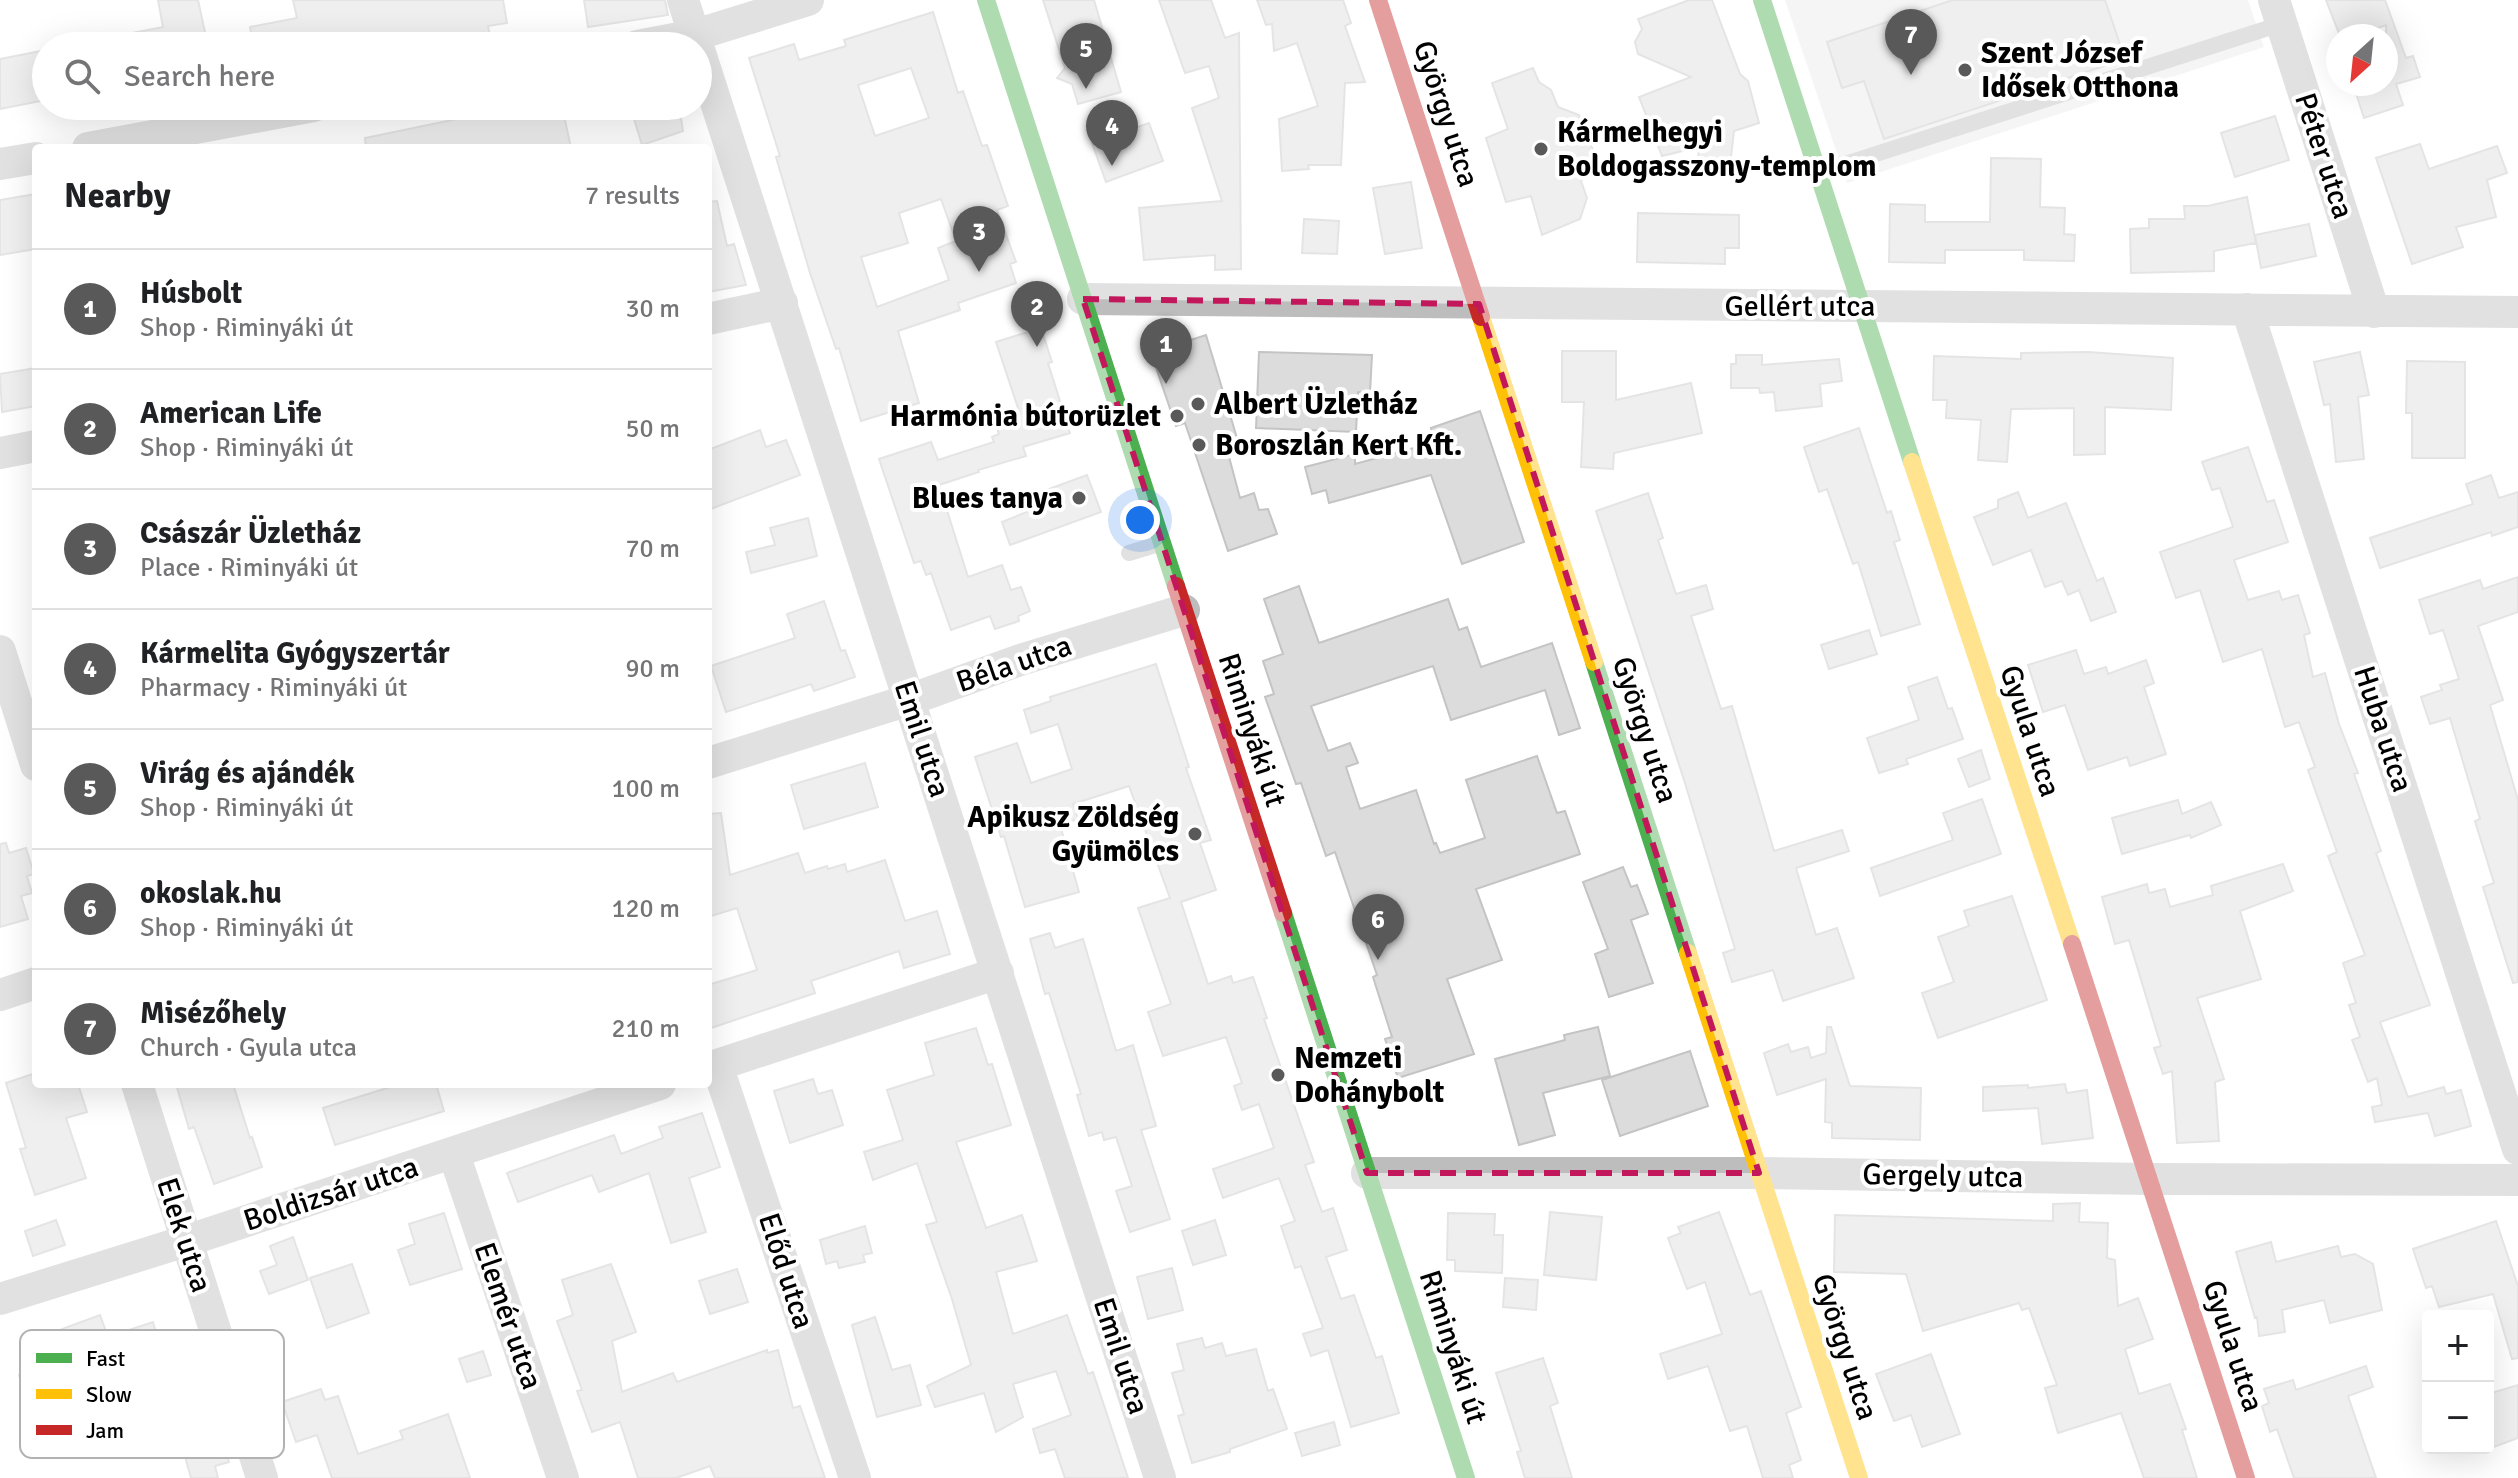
<!DOCTYPE html>
<html lang="en">
<head>
<meta charset="utf-8">
<style>
	body { margin:0; font-family:Signika,sans-serif; background:#f6f6f6; color:#202124 }
	.controls { position:absolute; right:24px; bottom:24px; display:grid; overflow:hidden; border-radius:8px; box-shadow:0 8px 32px #0002 }
	.controls button { width:72px; height:72px; display:grid; place-items:center; padding:0; border:0; border-bottom:2px solid #e0e0e0; background:#fff; color:#202124; font:40px sans-serif }
	.compass { position:absolute; left:2326px; top:24px; width:72px; height:72px; border-radius:50%; background:#fff; box-shadow:0 8px 32px #0002; rotate:207deg }
	.you { position:absolute; left:1140px; top:520px; width:28px; height:28px; margin:-20px; border:6px solid #fff; border-radius:50%; background:#1a73e8; box-shadow:0 0 0 12px #1a73e833 }
	.badge { display:grid; place-items:center; width:52px; height:52px; border-radius:50%; background:#595959; color:#fff; font-size:26px; font-weight:700 }
	.pin { position:absolute; translate:-50% -66px; filter:drop-shadow(0 2px 4px #0008) }
	.pin::after { content:''; position:absolute; top:42px; width:28px; height:24px; background:inherit; clip-path:polygon(0 0,100% 0,50% 100%) }
	.list { margin:0; padding:0; list-style:none }
	h2 { display:flex; justify-content:space-between; align-items:center; height:104px; margin:0; padding:0 32px; font-size:34px }
	h2 small { font-size:26px; font-weight:400; color:#757577 }
	.list li { display:grid; grid-template-columns:52px 1fr auto; gap:24px; align-items:center; box-sizing:border-box; height:120px; padding:0 32px; border-top:2px solid #e0e0e0 }
	.list b { display:block; font-size:30px; white-space:nowrap }
	.list p { margin:0; font-size:26px; white-space:nowrap; color:#757577 }
	.list em { font-size:26px; font-style:normal; color:#757577 }
	.icon { flex:none; width:44px; height:44px; fill:none; stroke:currentColor; stroke-width:2; stroke-linecap:round; stroke-linejoin:round }
	.map { position:relative; flex:none; width:2518px; height:1478px; overflow:hidden }
	.search { position:absolute; background:#fff; box-shadow:0 8px 32px #0002; left:32px; top:32px; width:680px; height:88px; display:flex; align-items:center; gap:20px; box-sizing:border-box; padding:0 28px; border-radius:44px; color:#757577; font-size:30px }
	.panel { position:absolute; background:#fff; box-shadow:0 8px 32px #0002; left:32px; top:144px; width:680px; height:944px; border-radius:8px }
	.map>svg:first-child { display:block }
	.green { fill:#e9e9e9 }
	.building { fill:#dcdcdc; stroke:#c4c4c4; stroke-width:2; fill-rule:evenodd }
	.lines { fill:none; stroke-linecap:round; stroke-linejoin:round }
	.lane { stroke:#bdbdbd; stroke-width:16 }
	.street { stroke:#bdbdbd; stroke-width:32 }
	.fast { stroke:#4caf50; stroke-width:18 }
	.slow { stroke:#ffc107; stroke-width:18 }
	.jam { stroke:#c62828; stroke-width:18 }
	.marked { fill:none; stroke:#c2185b; stroke-width:6; stroke-dasharray:16 10; stroke-linejoin:round }
	.poi-dot { fill:#595959; stroke:#fff; stroke-width:3 }
	.labels { text-anchor:middle; dominant-baseline:central; stroke-width:8; stroke-linejoin:round; paint-order:stroke }
	.poi-label { font-size:30px; font-weight:bold; fill:#000; stroke:#fff; text-anchor:start }
	.street-label { font-size:30px; fill:#000; stroke:#fff }
	.key { fill:#fff; stroke:#b2b2b2; stroke-width:2 }
	.key-label { font-size:22px; fill:#000 }
</style>
</head>
<body>
<div class="map">
<svg width="2518" height="1478" viewBox="0 0 2518 1478">
	<rect width="100%" height="100%" fill="#fff"/>
	<!-- green -->
	<path class="green" d="M1785,0h463l16,47 -417,136z"/>
	<!-- building -->
	<path class="building" d="M158,0h40l10,46h-85l-1,-11 41,-8z
		M293,0h210l4,23 -19,3 2,10 -79,10h-158l-3,-19 47,-9z
		M584,0h81l3,15 -80,12z
		M1043,0h51l27,92 -43,12 -6,-20 -15,-6 8,-10z
		M1159,0h52l14,38 14,-5 2,236 -26,1v-15l-71,5 -5,-52 83,-7 -30,-93 27,-10 -10,-32 -24,7z
		M1257,0h86l8,23 -6,3 20,56 -20,1 -4,82h-33l1,4 -27,2 -3,-52 39,-13 -21,-63 -23,8 -2,-27 -6,1z
		M1689,0h23l28,74 8,7 11,42 -25,8 -5,43 -32,-2 2,-25 -37,9 -23,-59 52,-20 -53,-23 -3,-12 7,-13 -4,-10z
		M1953,0h152l20,59 -241,80 -20,-58 -22,7 -15,-46z
		M2326,0h59l21,58 7,-2 7,21 -24,7 7,21 -39,13 -11,-34h33v-59l-29,11h-17z
		M933,12l25,81 5,-2 19,55 5,-1 21,61 -11,4 19,52 -6,2 6,19 -58,20 2,7 -62,21 21,72 -58,18 -22,-73 -3,1 -26,-76 -34,-116 4,-1 -31,-98 45,-14 5,16 47,-14 -2,-6zM911,68l18,50 -54,18 -17,-51zM941,199l15,42 -18,7 11,32 -72,27 -16,-50 47,-14 -9,-30z
		M46,50v50l-46,9v-50z
		M1533,68l6,14 12,8 7,17 21,8 18,45 -16,21 6,17 -7,21 -38,16 -11,-39 -25,6 -20,-64 22,-9 -16,-46z
		M520,106h42l9,42h-205l-1,-10z
		M630,106h49l4,25 -41,14z
		M2275,116l14,44 -54,17 -14,-44z
		M1149,123l14,38 -57,21 -14,-39z
		M2420,144l9,25 68,-23 10,27 -20,7 9,37 -40,10 7,20 -51,17 -36,-106z
		M1991,158l50,1 -1,48 25,1 -1,26 11,1 -1,26 -50,-1v-10h-79v13l-56,-1 1,-58 35,1v17h65z
		M1411,182l11,66 -37,6 -12,-66z
		M36,194v55l-36,6v-55z
		M2247,197l9,46 -42,8v20l-83,2 -1,-44 19,-1v-9h36l-1,-13h24z
		M717,201l10,45 7,-2 12,41 -38,7v-90z
		M1638,213l101,2v33h-14v16l-88,-2z
		M1304,219l35,2 -2,33 -35,-1z
		M2309,224l7,32 -55,12 -6,-33z
		M1041,328l11,34 -4,1 22,70 -47,14 3,9 -48,14 1,2 -40,13 29,92 34,-12 9,25 10,-3 9,24 -12,5 1,5 -24,8 -5,-13 -39,14 -20,-57 -5,2 -5,-14 -7,2 -35,-104 52,-17 7,18 56,-18 -2,-5 7,-3 -3,-9 3,-1 -1,-3 22,-7 -24,-72z
		M1206,335l31,103h-13l16,60 14,-5 5,17 9,-1 9,25 -49,17 -43,-128 -9,3 -25,-73z
		M1562,351h54v49l75,-17 11,50 -88,20 -1,16 -32,-2 3,-65h-22z
		M1259,352l113,3 -2,38 -12,-1 -2,40 -100,-4z
		M2088,352l85,6 -2,52 -66,-3v47l-31,1v-47l-63,1 -4,53 -29,-2 3,-40 -35,-2 1,-18h-14l1,-44 87,3v-6z
		M2360,352l9,43 -11,2 6,62 -28,3 -6,-58 -6,1 -10,-43z
		M1736,355h26v10l77,-6 3,22 -22,3 2,22 -46,5 -2,-19 -14,1 -1,-5h-28v-24h5z
		M2407,361l58,1v96h-53v-45h-6z
		M36,368v38l-34,6 -2,-38z
		M1480,411l44,131 -62,22 -31,-89 -102,28 -3,-13 -14,4 -7,-27 50,-13v10l70,-19 -3,-9 10,-2 -1,-6z
		M1859,428l28,85 4,-2 9,29 -6,2 26,82 -39,12 -23,-74 -5,2 -26,-75 -8,3 -15,-45z
		M760,430l6,17 20,-7 14,35 -92,35v-60z
		M2248,447l19,55 7,-2 14,42 -54,18 14,40 31,-9 3,9 16,-5 12,38 -6,2 9,42 12,-4 14,51 19,49 -4,1 27,77 -5,2 54,152 -50,17 28,75 36,-10 2,7 15,-4 10,36 -36,10 -7,-23 -53,9 -3,-15 10,-2 -5,-27 -9,4 -16,-42 8,-3 -11,-32 7,-2 -13,-40 22,-8 -37,-99 9,-4 -29,-82 7,-3 -16,-45 -14,5 -23,-78 -39,13 -23,-72 -24,8 -16,-46 73,-25 -13,-39 -8,2 -10,-28z
		M1087,475l14,37 -91,33 -8,-23 49,-20 -5,-12z
		M2491,475l8,23 19,-6v35l-26,9 -1,-4 -111,36 -10,-30 103,-34 -7,-20z
		M2018,492l10,26 38,-15 31,78 6,-3 13,34 -25,9 -12,-31 -11,5 -6,-14 -17,6 -14,-37 -38,15 -19,-48 24,-9v-8z
		M1648,493l15,45 -5,2 18,54 30,-9 7,24 -22,7 30,93 11,-3 42,145 68,-21 7,21 -53,17 20,67 21,-7 17,50 -71,23 -10,-31 -41,12 -9,-29 12,-4 -50,-166 -89,-272z
		M808,518l9,38 -66,17 -5,-21 29,-7 -5,-17z
		M2518,577v35l-40,14 25,74 -13,5 28,95v182l-5,1 -30,-96 11,-4 -19,-62 5,-2 -30,-101 -20,6 -9,-27 21,-7 -2,-5 19,-6 -16,-49 -13,4 -11,-34 61,-20 3,9z
		M1299,586l20,57 129,-44 11,31 8,-3 14,40 71,-24 28,85 -21,7 -14,-45 -94,30 -18,-54 -122,40 17,45 22,-8 8,20 -12,4 14,42 56,-19 18,54 2,-1 4,10 45,-15 -19,-58 71,-24 20,57 8,-2 15,43 -104,35 26,71 -55,19 27,75 -76,24 -13,-39 7,-2 -19,-60 4,-2 -42,-123 -9,4 -25,-73 -5,1 -31,-87 9,-3 -11,-33 20,-7 -19,-55z
		M824,601l17,50 4,-1 10,27 -41,14 -3,-7 -85,28 -15,-46 84,-28 -8,-24z
		M1869,630l8,24 -48,15 -8,-24z
		M2076,650l8,24 22,-7 2,7 38,-14 8,23 -10,4 22,67 -36,12 -3,-9 -39,13 -23,-65 -22,7 -15,-47z
		M1156,664l33,103 -3,1 25,72 -11,3 16,47 -35,12 27,82 23,-8 2,7 20,-6 14,41 -3,1 50,143 -9,3 17,47 11,-4 14,42 -21,7 15,42 13,-4 22,63 6,-2 17,57 -48,14 -23,-77 -17,6 -8,-22 20,-6 -22,-62 -6,2 -14,-42 14,-5 -16,-43 -56,20 -10,-29 61,-21 -15,-44 -17,6 -8,-24 8,-3 -16,-46 -63,19 -15,-44 23,-8 -33,-96 32,-10 -41,-112 -56,18 5,15 -18,6 19,67 -54,15 -21,-71 -3,1 -26,-80 42,-14 14,40 41,-14 -14,-45 -27,9 -7,-23 27,-9 -1,-4z
		M1937,677l11,32 4,-1 11,31 -57,20 2,5 -29,9 -12,-35 52,-18 -11,-33z
		M1981,750l9,29 -21,8 -11,-28z
		M865,763l13,44 -74,22 -13,-44z
		M1982,799l19,55 -121,42 -9,-28 82,-28 -10,-27z
		M2178,800l4,14 29,-12 10,23 -30,13 -1,-3 -68,19 -10,-36z
		M721,813l9,62 68,-22 7,20 22,-7 1,3 17,-5 2,8 38,-12 20,61 32,-10 13,43 -46,14 -5,-17 -88,30 4,12 -107,36v-44l49,-15 -20,-62 -29,9v-103z
		M6,843l3,10 17,-5 8,26 -7,2 5,17 -11,3 7,23 -28,8v-83z
		M2283,864l10,27 -53,20 21,68 -64,19 27,81 -9,3 4,59 -42,2 -5,-72 -9,3 -9,-26 7,-2 -32,-106 -14,4 -13,-47 45,-13 2,9 16,-4 5,18 43,-12 -2,-9z
		M1623,867l8,20 6,-2 11,29 -17,6 22,63 -44,14 -14,-43 13,-5 -25,-67z
		M2012,896l35,104 -109,38 -16,-45 32,-11 -16,-45 31,-11 -5,-15z
		M1050,933l5,15 28,-9 33,112 17,-6 23,81 -15,4 29,89 -40,13 -14,-41 16,-5 -16,-49 -12,3 -2,-8 -13,4 -12,-41 4,-1 -32,-101 -4,1 -15,-55z
		M1598,1027l12,49 -67,17 12,42 -36,10 -24,-86 70,-19 -1,-5z
		M1827,1027h4l19,59 71,2 -1,52 -88,-2v-15l-7,-1 1,-43 -49,16 -13,-42 24,-9 3,8 17,-5 3,11 15,-5z
		M976,1028l12,37 4,-1 19,61 -55,17 30,86 36,-13 15,46 -41,11 17,62 54,-19 21,59 5,-2 35,106h-63l-10,-29 -15,4 -7,-24 38,-14 -15,-44 -43,13 10,33 -27,15 -12,-39 -49,14 -8,-21 44,-21 -19,-66 -26,-74 11,-3 -20,-59 -44,17 -9,-28 39,-12 -16,-50 47,-15 -9,-32z
		M1690,1051l18,55 -88,30 -18,-56z
		M36,1073v11h42l9,28 -21,6 20,60 -51,17 -15,-46 6,-1 -20,-65z
		M813,1079l5,15 14,-4 11,35 -53,18 -16,-52z
		M176,1084h57l17,54 2,-1 10,30 -48,17 -20,-57 -5,2z
		M400,1084h36l8,27 -109,34 -12,-37z
		M2065,1084l2,9 20,-3 6,48 -51,6 -4,-36 -55,3v-24l45,-2v3z
		M702,1113l18,54 -31,11 17,54 -35,11 -22,-70 -50,19 -7,-17 -74,27 -11,-29 107,-38 7,19 42,-16 -4,-11z
		M2080,1203l-1,19 29,1 -1,35 8,2 3,46 20,-8 15,41 -28,10 14,45 31,-10 16,45 -4,1 15,48h-53l-23,-65 -63,20 -13,-45 12,-3 -28,-77 -7,2 -3,-7 -96,28 -17,-57 -72,-2 1,-57 218,6v-17z
		M1550,1212l52,5 -6,63 -52,-5z
		M1719,1212l31,83 11,-4 40,116 -15,6 15,47 -12,5 4,13h-30l-16,-52 -17,5 -22,-65 -40,13 -8,-25 62,-20 -17,-52 -18,7 -19,-51 13,-5 -3,-6z
		M444,1213l18,56 -52,16 -12,-35 17,-6 -6,-20z
		M1448,1213l47,1 -1,21h9l-1,38 -47,-2v-11h-8z
		M56,1220l9,25 -32,11 -8,-25z
		M1215,1220l11,35 -33,10 -11,-34z
		M2496,1221l22,65v72l-6,1 -19,-65 -54,13 -7,-21 -6,2 -13,-39z
		M865,1226l7,27 -9,2 2,7 -26,6 -2,-7 -11,3 -6,-24z
		M293,1237l15,43 -39,14 -9,-23 17,-6 -7,-19z
		M2271,1242l5,20 62,-16 3,11 14,-3 18,10 9,46 -52,13 -6,-23 -42,10 3,22 -26,4 -2,-19 -2,1 -19,-66z
		M352,1264l17,49 -42,15 -17,-50z
		M611,1264l25,68 -24,9 10,51 51,-19 4,9 90,-32v3l11,-3 15,58 7,-2 25,72h-110l-5,-12 -34,12h-38l-18,-56 -28,10 -15,-41 5,-1 -25,-69 16,-6 -11,-35z
		M1172,1268l11,42 -35,9 -11,-42z
		M737,1269l11,33 -38,12 -11,-33z
		M1505,1278l33,2 -2,30 -33,-3z
		M100,1315l14,38 -46,16 -9,-22 9,-3 -6,-15z
		M875,1317l17,53 18,-5 11,40 -44,12 -25,-92z
		M153,1322l7,24 33,-10 8,25 -26,9 13,47 -27,7 -4,-16 -15,4 -22,-79z
		M1202,1338l3,10 17,-5 4,13 30,-7 12,42 5,-2 14,40 -57,20v3l-38,11 -14,-47 6,-2 -12,-41 12,-3 -7,-26z
		M483,1351l8,24 -24,7 -8,-23z
		M1931,1354l29,80 -38,13 -11,-32 -17,6 -18,-47z
		M1543,1358l15,45 -8,3 22,72h-47l-8,-26 4,-1 -25,-78z
		M50,1366l6,23 -30,9 -7,-23z
		M2366,1366l7,21 -25,9 28,82h-82l-17,-49 -7,3 -8,-26 7,-3 -5,-14 29,-9 3,10z
		M2518,1385v53l-30,11v-55z
		M321,1389l4,11 13,-4 20,58 45,-15 -3,-8 48,-17 22,64h-138l-15,-43 -21,7 -14,-40z
		M201,1421l2,9 15,-5 11,37 -14,4 3,12h-27l-14,-50z
		M1334,1422l6,23 -38,11 -7,-23z"/>
	<g class="lines">
		<!-- lane -->
		<path class="lane" d="M1820,172l461,-148
			M1129,553l33,-10"/>
		<!-- street -->
		<path class="street" d="M683,0l477,1478
			M2274,0l100,312
			M637,46l58,-11 113,-35
			M88,148l226,-42
			M0,164l36,-6
			M1083,299l1435,13
			M2247,309l271,840
			M708,319l74,-16
			M0,453l36,-7
			M0,651l36,114
			M708,763l201,-63 111,-40 164,-50
			M0,995l36,-12
			M717,1065l138,413
			M708,1068l290,-95
			M137,1084l125,394
			M454,1154l109,324
			M1367,1173h392l391,6 368,1
			M0,1299l186,-58 474,-157"/>
		<!-- fast -->
		<path class="fast" d="M986,0l190,586
			M1762,0l150,462
			M1594,662l94,291
			M1283,913l183,565"/>
		<!-- slow -->
		<path class="slow" d="M1481,317l113,345
			M1912,462l160,482
			M1688,953l171,525"/>
		<!-- jam -->
		<path class="jam" d="M1378,0l103,317
			M1176,586l107,327
			M2072,944l174,534"/>
	</g>
	<!-- marked area -->
	<path d="M0 0H2518V1478H0ZM1083,299l396,5 280,869h-392z" fill="#fff" fill-opacity=".55" fill-rule="evenodd"/>
	<path class="marked" d="M1083,299l396,5 280,869h-392z"/>
	<!-- markers -->
	<g class="poi-dot">
		<circle cx="1965" cy="70" r="8"/>
		<circle cx="1541" cy="149" r="8"/>
		<circle cx="1198" cy="404" r="8"/>
		<circle cx="1177" cy="416" r="8"/>
		<circle cx="1199" cy="445" r="8"/>
		<circle cx="1079" cy="498" r="8"/>
		<circle cx="1195" cy="834" r="8"/>
		<circle cx="1278" cy="1075" r="8"/>
	</g>
	<g class="labels">
		<!-- poi labels -->
		<g class="poi-label">
			<text x="1981" y="53">Szent József<tspan x="1981" dy="34">Idősek Otthona</tspan></text>
			<text x="1557" y="132">Kármelhegyi<tspan x="1557" dy="34">Boldogasszony-templom</tspan></text>
			<text x="1214" y="404">Albert Üzletház</text>
			<text x="1161" y="416" text-anchor="end">Harmónia bútorüzlet</text>
			<text x="1215" y="445">Boroszlán Kert Kft.</text>
			<text x="1063" y="498" text-anchor="end">Blues tanya</text>
			<text x="1179" y="817" text-anchor="end">Apikusz Zöldség<tspan x="1179" dy="34">Gyümölcs</tspan></text>
			<text x="1294" y="1058">Nemzeti<tspan x="1294" dy="34">Dohánybolt</tspan></text>
		</g>
		<!-- street labels -->
		<g class="street-label">
			<text transform="translate(1446 114) rotate(72)">György utca</text>
			<text transform="translate(2324 156) rotate(72)">Péter utca</text>
			<text x="1800" y="306">Gellért utca</text>
			<text transform="translate(1014 664) rotate(-19)">Béla utca</text>
			<text transform="translate(2383 729) rotate(72)">Huba utca</text>
			<text transform="translate(1252 730) rotate(72)">Riminyáki út</text>
			<text transform="translate(1645 730) rotate(72)">György utca</text>
			<text transform="translate(2030 731) rotate(72)">Gyula utca</text>
			<text transform="translate(922 739) rotate(72)">Emil utca</text>
			<text transform="translate(1943 1176) rotate(1)">Gergely utca</text>
			<text transform="translate(331 1194) rotate(-18)">Boldizsár utca</text>
			<text transform="translate(184 1235) rotate(72)">Elek utca</text>
			<text transform="translate(786 1271) rotate(72)">Előd utca</text>
			<text transform="translate(508 1316) rotate(71)">Elemér utca</text>
			<text transform="translate(2233 1346) rotate(72)">Gyula utca</text>
			<text transform="translate(1453 1347) rotate(72)">Riminyáki út</text>
			<text transform="translate(1845 1347) rotate(72)">György utca</text>
			<text transform="translate(1121 1356) rotate(72)">Emil utca</text>
		</g>
	</g>
	<!-- legend -->
	<rect x="20" y="1330" width="264" height="128" rx="12" class="key"/>
	<rect x="36" y="1353" width="36" height="10" fill="#4caf50"/>
	<rect x="36" y="1389" width="36" height="10" fill="#ffc107"/>
	<rect x="36" y="1425" width="36" height="10" fill="#c62828"/>
	<g class="key-label">
		<text x="86" y="1366">Fast</text>
		<text x="86" y="1402">Slow</text>
		<text x="86" y="1438">Jam</text>
	</g>
</svg>
<div class="controls">
<button>+</button>
<button>−</button>
</div>
<svg class="compass" viewBox="-18 -18 36 36"><path d="M0-13l5 13h-10z" fill="#e53935"/><path d="M0 13l5-13h-10z" fill="#757577"/></svg>
<div class="you"></div>
<div class="pin badge" style="left:1166px;top:384px">1</div>
<div class="pin badge" style="left:1037px;top:347px">2</div>
<div class="pin badge" style="left:979px;top:272px">3</div>
<div class="pin badge" style="left:1112px;top:166px">4</div>
<div class="pin badge" style="left:1086px;top:89px">5</div>
<div class="pin badge" style="left:1378px;top:960px">6</div>
<div class="pin badge" style="left:1911px;top:75px">7</div>
<div class="search"><svg class="icon" aria-label="search" viewBox="0 0 24 24"><circle cx="10" cy="10" r="6"/><path d="M15 15l6 6"/></svg>Search here</div>
<section class="panel">
<h2>Nearby<small>7 results</small></h2>
<ul class="list">
<li><span class="badge">1</span><div><b>Húsbolt</b><p>Shop · Riminyáki út</p></div><em>30 m</em></li>
<li><span class="badge">2</span><div><b>American Life</b><p>Shop · Riminyáki út</p></div><em>50 m</em></li>
<li><span class="badge">3</span><div><b>Császár Üzletház</b><p>Place · Riminyáki út</p></div><em>70 m</em></li>
<li><span class="badge">4</span><div><b>Kármelita Gyógyszertár</b><p>Pharmacy · Riminyáki út</p></div><em>90 m</em></li>
<li><span class="badge">5</span><div><b>Virág és ajándék</b><p>Shop · Riminyáki út</p></div><em>100 m</em></li>
<li><span class="badge">6</span><div><b>okoslak.hu</b><p>Shop · Riminyáki út</p></div><em>120 m</em></li>
<li><span class="badge">7</span><div><b>Misézőhely</b><p>Church · Gyula utca</p></div><em>210 m</em></li>
</ul>
</section>
</div>
</body>
</html>
